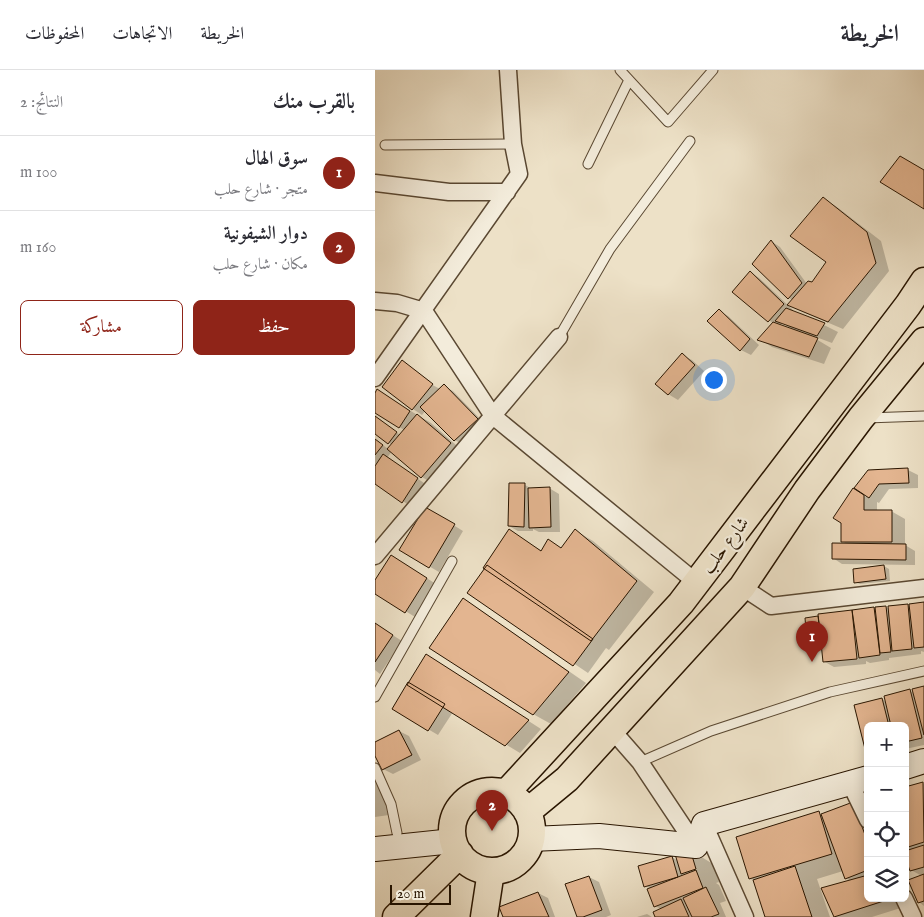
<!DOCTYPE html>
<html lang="ar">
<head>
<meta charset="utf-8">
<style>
	body { margin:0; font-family:"IM FELL English",Amiri,serif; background:#f7f7f7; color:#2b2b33; direction:rtl }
	.controls { position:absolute; right:15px; bottom:15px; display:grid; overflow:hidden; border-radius:8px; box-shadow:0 2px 12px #0003 }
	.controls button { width:45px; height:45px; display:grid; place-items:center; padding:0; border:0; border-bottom:1px solid #e1e1e2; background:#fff; color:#2b2b33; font:25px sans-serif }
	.scale { position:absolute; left:15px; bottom:12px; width:61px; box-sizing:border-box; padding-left:5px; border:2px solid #291500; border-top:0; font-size:14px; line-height:18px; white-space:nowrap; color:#291500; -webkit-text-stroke:4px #f3ecdb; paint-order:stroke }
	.you { position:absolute; left:338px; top:309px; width:18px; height:18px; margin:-12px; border:4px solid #fff; border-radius:50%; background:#1a73e8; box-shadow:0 0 0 8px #1a73e833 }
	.badge { display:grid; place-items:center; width:32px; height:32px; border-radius:50%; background:#8f2418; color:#fff; font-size:16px; font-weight:700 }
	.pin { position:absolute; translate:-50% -41px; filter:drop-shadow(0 1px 2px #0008) }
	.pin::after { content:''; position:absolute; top:26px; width:18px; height:15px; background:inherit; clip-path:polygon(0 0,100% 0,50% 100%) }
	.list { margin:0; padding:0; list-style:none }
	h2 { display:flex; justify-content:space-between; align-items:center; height:65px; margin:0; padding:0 20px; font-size:21px }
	h2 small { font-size:16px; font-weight:400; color:#7c7c81 }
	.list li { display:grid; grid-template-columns:32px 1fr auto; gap:15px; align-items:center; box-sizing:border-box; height:75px; padding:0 20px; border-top:1px solid #e1e1e2 }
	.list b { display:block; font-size:19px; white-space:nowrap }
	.list p { margin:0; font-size:16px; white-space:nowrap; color:#7c7c81 }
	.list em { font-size:16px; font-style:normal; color:#7c7c81 }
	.actions { display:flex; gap:10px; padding:15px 20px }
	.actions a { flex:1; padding:11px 0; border:1px solid #8f2418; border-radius:8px; text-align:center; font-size:18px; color:#8f2418 }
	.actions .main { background:#8f2418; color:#fff }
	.icon { flex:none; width:28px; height:28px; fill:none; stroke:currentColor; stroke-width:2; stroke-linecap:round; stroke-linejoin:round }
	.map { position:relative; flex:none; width:549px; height:847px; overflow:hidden; direction:ltr }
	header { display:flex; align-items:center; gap:30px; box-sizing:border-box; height:70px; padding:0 25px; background:#fff; border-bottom:1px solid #e1e1e2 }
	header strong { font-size:24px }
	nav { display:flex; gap:28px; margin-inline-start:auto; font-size:18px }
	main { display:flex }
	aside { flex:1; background:#fff }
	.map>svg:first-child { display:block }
	.shadow { fill:#0003; fill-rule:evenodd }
	.building { fill:#e3b590; stroke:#291500 }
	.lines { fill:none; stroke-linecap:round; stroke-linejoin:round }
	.lane-casing { stroke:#5a4832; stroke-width:11 }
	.street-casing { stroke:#5a4832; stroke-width:19 }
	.secondary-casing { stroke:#291500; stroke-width:26 }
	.primary-casing { stroke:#291500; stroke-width:29 }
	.lane { stroke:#f3ecdb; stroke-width:9 }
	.street { stroke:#f3ecdb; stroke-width:16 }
	.secondary { stroke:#f3ecdb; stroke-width:24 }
	.primary { stroke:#ede1c7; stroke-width:26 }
	.labels { text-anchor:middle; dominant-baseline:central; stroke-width:4.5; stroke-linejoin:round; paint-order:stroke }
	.street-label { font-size:18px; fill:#291500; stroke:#f3ecdb }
</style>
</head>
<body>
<header>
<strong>الخريطة</strong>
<nav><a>الخريطة</a><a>الاتجاهات</a><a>المحفوظات</a></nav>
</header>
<main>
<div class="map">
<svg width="549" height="847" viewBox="0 0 549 847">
	<rect width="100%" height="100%" fill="#ede1c7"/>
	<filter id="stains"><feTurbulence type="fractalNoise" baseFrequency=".004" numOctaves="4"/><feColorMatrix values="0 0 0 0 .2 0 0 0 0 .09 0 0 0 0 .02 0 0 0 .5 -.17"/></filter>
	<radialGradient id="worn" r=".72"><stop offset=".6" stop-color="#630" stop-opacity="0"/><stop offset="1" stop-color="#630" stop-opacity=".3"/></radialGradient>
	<!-- shadow -->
	<path class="shadow" d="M448,129l14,8 44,34 8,30 -46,58 -40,-17 -14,-8 4,-4 -4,-2 -18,-57 9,6 27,37 6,-1 15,-22z
		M375,202l9,6 34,32 -1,2 32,13 14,7 -6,11 -16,-6v2l15,9 -7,16 -52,-17 -13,-8 15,-15 -40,-32zM407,253l10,6 -13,-3z
		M344,241l9,5 31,29 -8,10 -10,-5 -32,-29z
		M307,285l10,5 12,11 -26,29 -10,-6z
		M27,292l26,18 -1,2 13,7 4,-3 9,5 33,34 -21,21 -10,-6 -29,-30 -4,5 -9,-6 -30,-22z
		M0,325l12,2 44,26 33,29 -29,33 -13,-8 -30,-26 -5,7 40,27 -15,22 -37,-24v-44l13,10 4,-4 -17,-12v-17l25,19 4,-5 -29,-19z
		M533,400l10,5v13l-29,1 -10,14 -2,-1v9h14l14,8v26l10,6v14l-73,-1 -9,-6 16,-13 -7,-4 11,-52 13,8 1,-1 -11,-9z
		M135,414l15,1 7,4 17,-1 10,6 1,38h-21l-6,-3v2h-15l-9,-5z
		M51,438l37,23 -24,41 -38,-22z
		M134,461l33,20 20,-2 14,-18 17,10 61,51 -45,58 -3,-2 -18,25 -119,-80z
		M26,492l35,22 -21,33 -40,-25v-10z
		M509,496l5,3 1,12 -30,3 -5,-2z
		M88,530l17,10 106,73 -35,41 -18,-10z
		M549,533v49l-3,-1v3l-32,4v2l-19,3 -4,-2v3l-32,3 -9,-5 -2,-20 -11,2 -4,-3 10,-24 2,2v-4l66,-8 4,2 17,-4 4,2v-2z
		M0,554l27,17 -22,33 -5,-4z
		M65,594l101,65 -21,24 -67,-41 -15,23 -44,-26z
		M549,617v58l-19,4v-23h-37v27l-1,-1 -12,-46 27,-7 5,3 23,-11 4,2 -1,-3z
		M24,661l10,5 12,24 -28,14 -10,-5 -8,-16v-10z
		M0,705l10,11 4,29 -14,2z
		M548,713l1,1v122l-5,-4 3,-26 -11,-6 -2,-7 -4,-2v-72z
		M493,742v86h36l3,8 -35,11h-36l-1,-1 16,-35 -5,-3 -3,-7 -26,8 13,38h-64l-12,-37 -4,-1 68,-66 4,2z
		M315,780l23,14 6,18 -3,1 3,2 7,16 -6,2 6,14h-69l4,-8 -6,-3 -4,-17 -5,-3 26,-29 6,4z
		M214,807l10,5 12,33 -5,2h-28z
		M163,823l10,5 7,19h-51z
		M272,844l5,3h-15z"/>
	<!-- building -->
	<path class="building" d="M525,86l24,14v39l-44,-27z
		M448,127l44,35 9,31 -48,59 -41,-17 21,-24 4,1 14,-20 -36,-26z
		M396,170l31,43 -14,16 -36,-35z
		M375,201l34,33 -16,18 -36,-30z
		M411,238l39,15 -8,13 -42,-15z
		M344,239l31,30 -10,12 -33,-30z
		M398,252l45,16 -9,19 -52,-17z
		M307,283l13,12 -27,30 -13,-11z
		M27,290l31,24 -21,26 -30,-23z
		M69,314l34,35 -24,22 -34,-34z
		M2,319l33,22 -11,17 -24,-15v-20z
		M42,344l34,29 -30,35 -34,-29z
		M0,346l22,16 -9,12 -13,-10z
		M0,369l8,6 -8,10z
		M8,384l35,24 -16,25 -27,-19v-18z
		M533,398l1,15 -30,1 -10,14 -15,-10 14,-18z
		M134,413h16l-1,44 -16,-1z
		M175,417l1,40 -22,1 -1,-40z
		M478,418l11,7v15h28v32h-51v-19l-8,-5z
		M50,437l30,17 -26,44 -30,-18z
		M134,459l32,22 7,-12 13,9 14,-19 62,52 -46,60 -108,-73z
		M457,473l74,1v16l-74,-1z
		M16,485l36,23 -22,35 -30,-19v-14z
		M112,495l106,74 -20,27 -106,-73z
		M509,495l2,14 -32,4 -1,-14z
		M88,528l106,74 -36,43 -104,-67z
		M549,532v45l-10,1 -5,-44z
		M533,534l4,45 -20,2 -4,-45z
		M511,536l5,46 -11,1 -5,-46z
		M499,537l6,48 -21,3 -7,-48z
		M477,540l5,49 -34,3 -5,-48z
		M443,546l3,24 -14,2 -2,-24z
		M0,553l18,12 -18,27z
		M51,584l103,66 -24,26 -98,-61z
		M33,612l37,22 -17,27 -36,-22z
		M549,616v49l-12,-46z
		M535,619l12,49 -17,4v-16h-14l-7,-30z
		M507,628l7,28h-21v27h-2l-12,-48z
		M24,660l13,25 -30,15 -7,-14v-14z
		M548,712l1,60 -19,6v-61z
		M478,732l15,41v27l-23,9 -24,-65z
		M444,741l13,43 -83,25 -13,-42z
		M549,775v22l-14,4 -5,-14v-6z
		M315,779l6,20 -15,5 -6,-20z
		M297,786l6,21 -34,10 -6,-21z
		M420,796l17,51h-47l-12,-37z
		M321,800l7,18 -49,19 -7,-18z
		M549,804v27l-6,2 -10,-23z
		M493,805v23h25l-59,19 -13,-29z
		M214,806l13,34 -19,7h-6l-12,-33z
		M331,817l13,27 -8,3h-19l-9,-19z
		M163,822l11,25h-46l-4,-10z
		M306,829l8,18h-34l-2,-5z"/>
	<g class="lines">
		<defs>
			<path id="lane" d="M245,0l48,52 45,-52
				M10,75l128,-1
				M213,94l41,-84
				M184,267l51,-88 80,-108
				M491,348l58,-2
				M0,627l77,-136
				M265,692l71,-31 119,-39 94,-21
				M0,698l16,36 6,29"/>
			<path id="street" d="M0,113l74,9h58
				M0,231l22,2 27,8 69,105 204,167
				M0,308l144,-204 -6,-30 -5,-74
				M0,486l184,-219
				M367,517l29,19 153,-18
				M237,660l28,32 56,84
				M475,713l18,37
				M329,754l41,93
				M529,828l9,19"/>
			<path id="secondary" d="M530,697l19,-6
				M156,769l68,-3 97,10 8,-22 164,-46
				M0,779l78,-8"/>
			<path id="primary" d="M77 761a40 40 0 1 1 80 0a40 40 0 1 1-80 0Z
				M131,723l175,-190 227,-298 16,-24
				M152,742l40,-33 175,-192 65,-97 54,-72 63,-77
				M21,847l64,-63
				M109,847l7,-46"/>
		</defs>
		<!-- lane casing -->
		<use href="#lane" class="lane-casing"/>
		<!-- street casing -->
		<use href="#street" class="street-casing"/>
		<!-- secondary casing -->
		<use href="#secondary" class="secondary-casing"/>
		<!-- primary casing -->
		<use href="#primary" class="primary-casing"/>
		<!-- lane -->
		<use href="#lane" class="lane"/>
		<!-- street -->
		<use href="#street" class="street"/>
		<!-- secondary -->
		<use href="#secondary" class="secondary"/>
		<!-- primary -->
		<use href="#primary" class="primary"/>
	</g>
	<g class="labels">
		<!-- street labels -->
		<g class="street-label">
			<text transform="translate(351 476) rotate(-53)">شارع حلب</text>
		</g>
	</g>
	<rect width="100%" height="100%" filter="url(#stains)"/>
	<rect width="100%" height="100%" fill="url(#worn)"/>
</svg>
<div class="controls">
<button>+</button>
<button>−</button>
<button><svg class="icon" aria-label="locate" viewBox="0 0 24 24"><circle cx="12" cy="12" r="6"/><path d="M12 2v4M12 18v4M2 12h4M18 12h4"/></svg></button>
<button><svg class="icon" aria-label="layers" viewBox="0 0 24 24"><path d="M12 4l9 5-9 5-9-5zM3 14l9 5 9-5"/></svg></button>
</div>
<div class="scale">20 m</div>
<div class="you"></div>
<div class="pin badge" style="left:437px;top:592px">1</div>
<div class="pin badge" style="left:117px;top:761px">2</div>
</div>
<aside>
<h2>بالقرب منك<small>النتائج: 2</small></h2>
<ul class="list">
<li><span class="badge">1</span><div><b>سوق الهال</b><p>متجر · شارع حلب</p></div><em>100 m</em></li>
<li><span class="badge">2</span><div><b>دوار الشيفونية</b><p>مكان · شارع حلب</p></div><em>160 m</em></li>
</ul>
<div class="actions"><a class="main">حفظ</a><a>مشاركة</a></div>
</aside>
</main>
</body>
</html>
